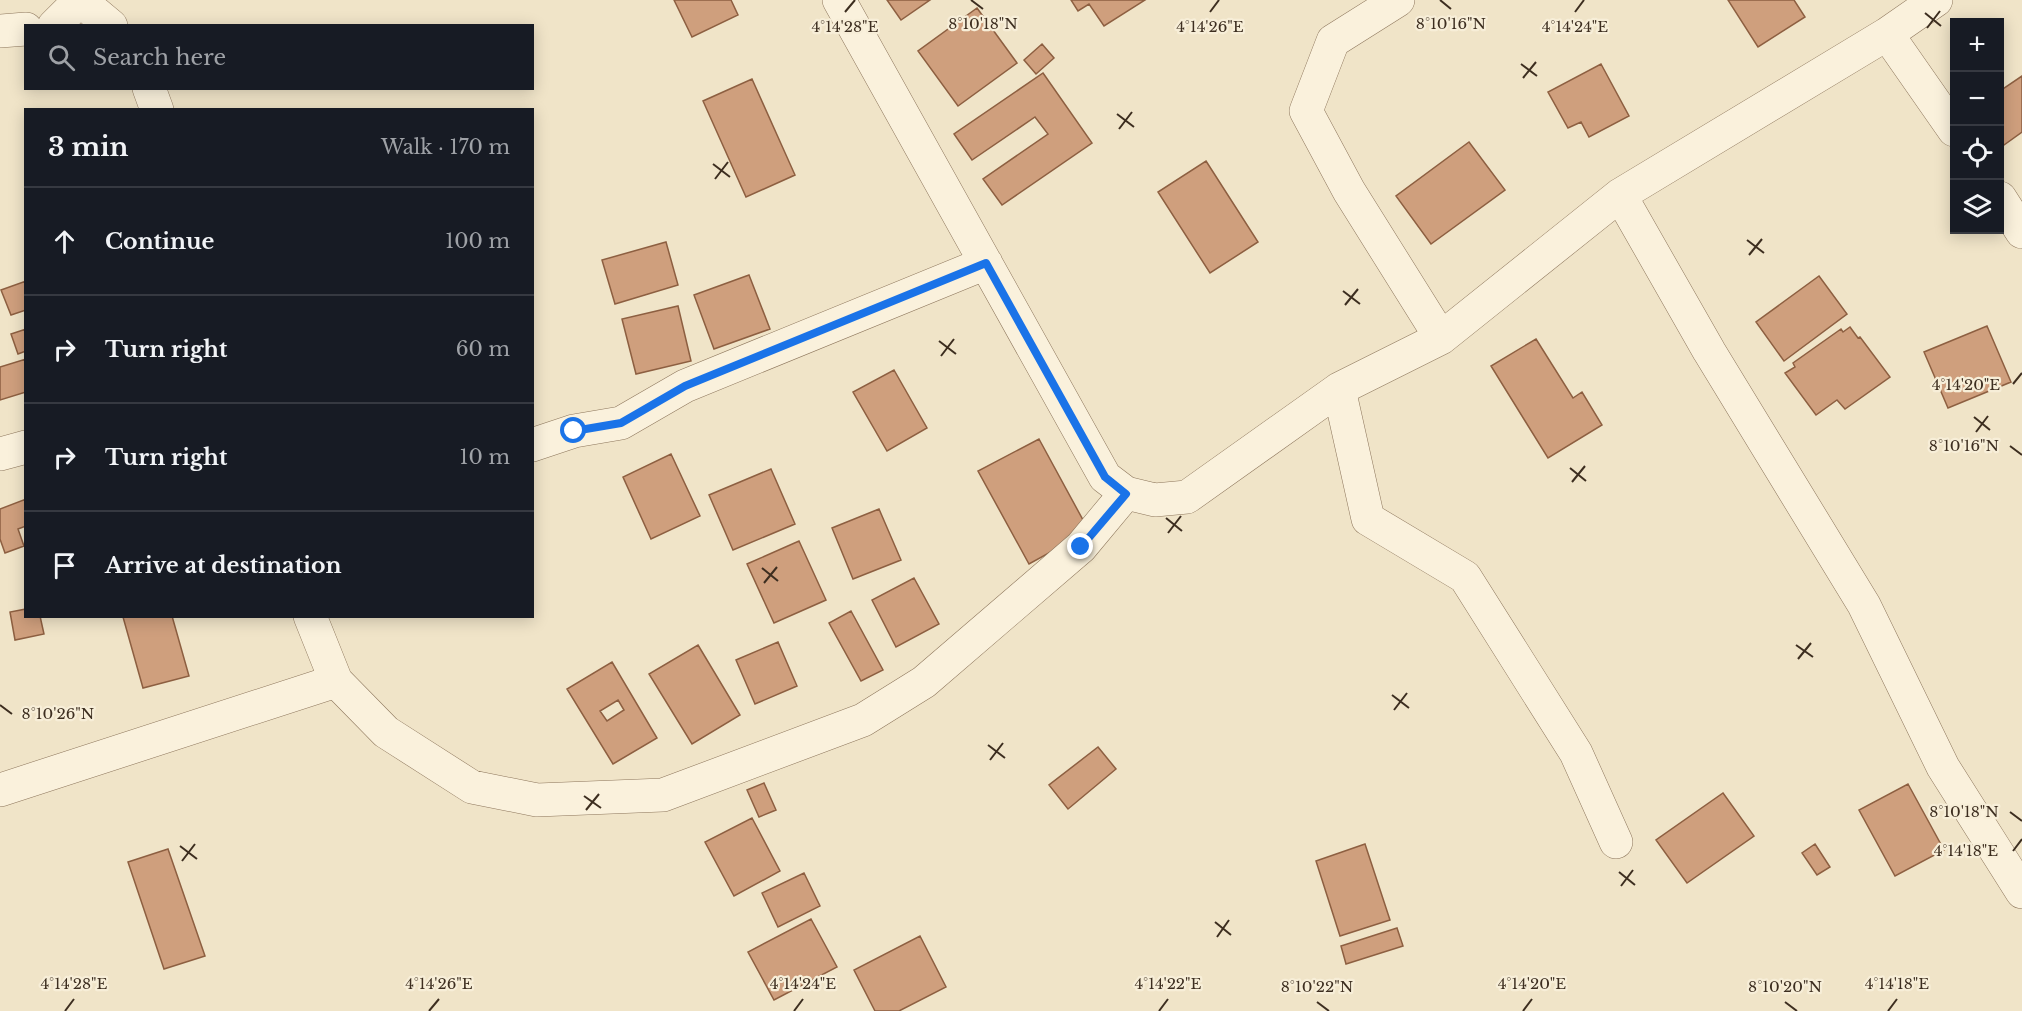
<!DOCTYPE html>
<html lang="en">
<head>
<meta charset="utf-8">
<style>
	body { margin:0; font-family:"Libre Baskerville",serif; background:#20242c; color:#f1f3f6 }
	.controls { position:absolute; right:18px; top:18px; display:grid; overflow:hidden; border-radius:0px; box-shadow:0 3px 15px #0003 }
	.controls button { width:54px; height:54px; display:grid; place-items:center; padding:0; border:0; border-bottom:2px solid #363941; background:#171b24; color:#f1f3f6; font:30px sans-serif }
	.stop { position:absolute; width:18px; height:18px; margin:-14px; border:4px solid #1a73e8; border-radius:50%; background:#fff }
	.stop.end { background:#1a73e8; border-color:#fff; box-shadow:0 2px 6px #0008 }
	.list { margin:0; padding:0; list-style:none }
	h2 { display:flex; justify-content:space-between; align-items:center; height:78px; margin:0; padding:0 24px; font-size:26px }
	h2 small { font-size:20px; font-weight:400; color:#9ea1a6 }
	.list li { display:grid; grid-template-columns:39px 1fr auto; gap:18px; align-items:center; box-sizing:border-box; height:108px; padding:0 24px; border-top:2px solid #363941 }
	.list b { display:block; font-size:22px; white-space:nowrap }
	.list em { font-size:20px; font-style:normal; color:#9ea1a6 }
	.icon { flex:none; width:33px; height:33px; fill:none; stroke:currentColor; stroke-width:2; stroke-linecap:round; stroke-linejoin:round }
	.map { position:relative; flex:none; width:2022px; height:1011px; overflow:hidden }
	.search { position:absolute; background:#171b24; box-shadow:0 3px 15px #0003; left:24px; top:24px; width:510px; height:66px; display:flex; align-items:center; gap:15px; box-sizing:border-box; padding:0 21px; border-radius:0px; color:#9ea1a6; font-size:22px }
	.panel { position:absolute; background:#171b24; box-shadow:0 3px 15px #0003; left:24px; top:108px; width:510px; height:510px; border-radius:0px }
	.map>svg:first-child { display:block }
	.building { fill:#cf9f7d; stroke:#8d5f41; stroke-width:1.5; fill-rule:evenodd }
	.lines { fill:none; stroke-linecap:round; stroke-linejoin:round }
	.minor-casing { stroke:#8d765c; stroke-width:34 }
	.minor { stroke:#faf1dc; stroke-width:33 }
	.route { stroke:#1a73e8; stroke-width:8 }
	.ticks { fill:none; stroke:#3d2e20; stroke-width:2 }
	.ticks-label { font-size:15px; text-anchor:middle; fill:#3d2e20; stroke:#f7eed8; stroke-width:4.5; stroke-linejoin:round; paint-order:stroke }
</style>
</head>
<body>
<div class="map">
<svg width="2022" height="1011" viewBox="0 0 2022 1011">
	<rect width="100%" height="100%" fill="#f0e4c8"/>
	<!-- building -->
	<path class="building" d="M674,0h57l7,15 -46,22z
		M887,0h43l-29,20z
		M1071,0h74l-41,26 -15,-22 -11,7z
		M1728,0h66l11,17 -47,30z
		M977,8l40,55 -59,43 -40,-55z
		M1042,44l12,14 -18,16 -12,-14z
		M1601,64l28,52 -40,21 -8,-15 -13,6 -20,-36z
		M1043,73l49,70 -90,62 -19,-26 65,-45 -13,-17 -63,43 -18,-26z
		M2022,76v56l-18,13 -4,-6v-48z
		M752,79l43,96 -49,22 -43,-96z
		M1469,142l36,48 -74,54 -35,-48z
		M1206,161l52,81 -48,31 -52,-81z
		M666,242l12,43 -63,19 -13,-44z
		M749,275l21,54 -56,20 -20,-54z
		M1819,276l28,38 -63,47 -28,-39z
		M26,281v29l-15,5 -10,-25z
		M678,306l13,55 -55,13 -14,-55z
		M1987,326l24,56 -63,26 -24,-56z
		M1850,327l8,11 2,-1 30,40 -45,32 -8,-9 -21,15 -31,-42 10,-6 -2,-4 48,-34 2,3z
		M26,329v22l-8,3 -7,-20z
		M1536,339l37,59 9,-6 20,33 -54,33 -57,-92z
		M26,359v33l-26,8v-33z
		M894,370l33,58 -40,23 -34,-59z
		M1039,439l50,92 -60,33 -51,-93z
		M671,454l29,62 -49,23 -28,-62z
		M771,469l24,55 -62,26 -24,-55z
		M26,499v27l-8,3 6,17 -19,7 -5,-14v-30z
		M879,509l22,51 -48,19 -21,-51z
		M799,541l27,59 -52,23 -27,-59z
		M914,578l25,46 -43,23 -24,-47z
		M26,609v7h14l4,18 -29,6 -5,-28z
		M851,611l32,59 -22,11 -32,-58z
		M172,616l17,60 -46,12 -20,-71z
		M778,642l19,44 -42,18 -19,-44z
		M698,645l42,70 -48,29 -43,-70z
		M612,662l45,76 -44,26 -46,-75zM618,700l6,10 -17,11 -7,-10z
		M1098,747l18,22 -48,40 -19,-24z
		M764,783l12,27 -17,7 -12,-27z
		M1908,784l36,66 -49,26 -36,-66z
		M1723,793l31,43 -67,47 -31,-43z
		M752,818l28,53 -46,25 -29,-54z
		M1365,844l25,76 -50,16 -24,-75z
		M1815,844l15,23 -13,8 -15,-22z
		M168,849l37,107 -41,13 -36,-107z
		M804,873l16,33 -42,21 -16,-34z
		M811,919l26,48 -63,33 -26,-48z
		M1397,928l6,18 -57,18 -5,-18z
		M920,936l26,51 -47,24h-24l-21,-41z"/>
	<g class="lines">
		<defs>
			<path id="minor" d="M80,0l31,26
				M839,0l266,477 21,16 29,7 32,-3 152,-108 102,-51 179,-143 267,-161 49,-34
				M1398,0l-65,41 -27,70 43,80 92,147
				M54,26l26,-26
				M0,31l26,-2
				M1887,34l67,96
				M149,88l8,22
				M1620,195l89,156 155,254 79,162 79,125
				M2000,198l22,34
				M1339,389l29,130 97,58 111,176 40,89
				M532,445l42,-14 47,-8 64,-37 301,-123
				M0,454l26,-7
				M310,616l26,65 50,51 86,55 65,13 126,-5 200,-75 61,-38 157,-135 45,-54
				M0,790l336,-109"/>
		</defs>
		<!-- minor casing -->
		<use href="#minor" class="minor-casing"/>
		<!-- minor -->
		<use href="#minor" class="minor"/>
	</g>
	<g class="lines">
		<!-- route -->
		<path class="route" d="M574,431l47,-8 64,-37 301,-123 119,214 21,17 -45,53"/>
	</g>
	<!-- ticks -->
	<path class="ticks" d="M971,0l12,9M1440,0l11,9M845,12l10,-12M1210,12l9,-12M1575,12l9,-12M1925,13l16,13M1927,28l13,-17M1521,64l16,12M1523,78l13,-16M1117,114l17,13M1119,129l13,-17M713,164l17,13M715,179l13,-17M1747,240l17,13M1749,255l13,-16M1343,291l17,13M1345,305l13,-16M939,341l17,13M941,356l13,-17M2013,384l9,-11M1974,417l16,13M1976,432l12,-16M2010,446l12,9M1570,468l16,13M1572,482l13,-16M1166,518l16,13M1168,533l13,-17M762,568l16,13M764,583l13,-16M1796,645l17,12M1798,659l13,-16M1392,695l17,13M0,705l12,9M1394,710l13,-17M988,745l17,13M990,760l13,-17M584,796l17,12M586,810l13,-16M2010,812l12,9M180,846l17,13M2013,851l9,-12M182,861l13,-17M1619,872l16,13M1621,886l12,-16M1215,922l16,13M1217,937l12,-17M1317,1002l12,9M1785,1002l12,9M65,1011l9,-12M429,1011l10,-12M794,1011l9,-12M1159,1011l9,-12M1523,1011l9,-12M1888,1011l9,-12"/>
	<g class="ticks-label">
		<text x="983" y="29">8°10'18"N</text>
		<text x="1451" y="29">8°10'16"N</text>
		<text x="845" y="32">4°14'28"E</text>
		<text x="1210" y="32">4°14'26"E</text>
		<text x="1575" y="32">4°14'24"E</text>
		<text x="1966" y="390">4°14'20"E</text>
		<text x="1964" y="451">8°10'16"N</text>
		<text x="58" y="719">8°10'26"N</text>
		<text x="1964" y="817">8°10'18"N</text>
		<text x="1966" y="856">4°14'18"E</text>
		<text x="74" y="989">4°14'28"E</text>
		<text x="439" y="989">4°14'26"E</text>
		<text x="803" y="989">4°14'24"E</text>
		<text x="1168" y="989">4°14'22"E</text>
		<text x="1532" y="989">4°14'20"E</text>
		<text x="1897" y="989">4°14'18"E</text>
		<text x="1317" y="992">8°10'22"N</text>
		<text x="1785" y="992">8°10'20"N</text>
	</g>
</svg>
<div class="controls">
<button>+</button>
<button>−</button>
<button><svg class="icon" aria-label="locate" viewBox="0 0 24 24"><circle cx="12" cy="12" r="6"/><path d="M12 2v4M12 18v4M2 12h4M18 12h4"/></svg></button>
<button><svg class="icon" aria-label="layers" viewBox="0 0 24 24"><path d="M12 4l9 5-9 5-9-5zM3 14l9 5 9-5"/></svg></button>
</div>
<div class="stop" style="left:574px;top:431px"></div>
<div class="stop end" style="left:1081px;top:547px"></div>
<div class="search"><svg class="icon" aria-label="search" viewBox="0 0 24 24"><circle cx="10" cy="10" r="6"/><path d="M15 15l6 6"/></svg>Search here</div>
<section class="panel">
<h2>3 min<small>Walk · 170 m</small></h2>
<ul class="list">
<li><svg class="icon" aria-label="ahead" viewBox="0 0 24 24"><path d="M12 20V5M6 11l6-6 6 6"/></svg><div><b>Continue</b></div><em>100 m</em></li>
<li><svg class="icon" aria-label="right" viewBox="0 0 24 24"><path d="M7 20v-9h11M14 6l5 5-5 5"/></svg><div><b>Turn right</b></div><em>60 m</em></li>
<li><svg class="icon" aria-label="right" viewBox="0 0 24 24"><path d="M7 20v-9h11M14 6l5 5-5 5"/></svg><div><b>Turn right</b></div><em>10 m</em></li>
<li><svg class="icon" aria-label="arrive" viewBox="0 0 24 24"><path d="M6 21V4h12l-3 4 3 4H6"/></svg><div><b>Arrive at destination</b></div></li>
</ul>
</section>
</div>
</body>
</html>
